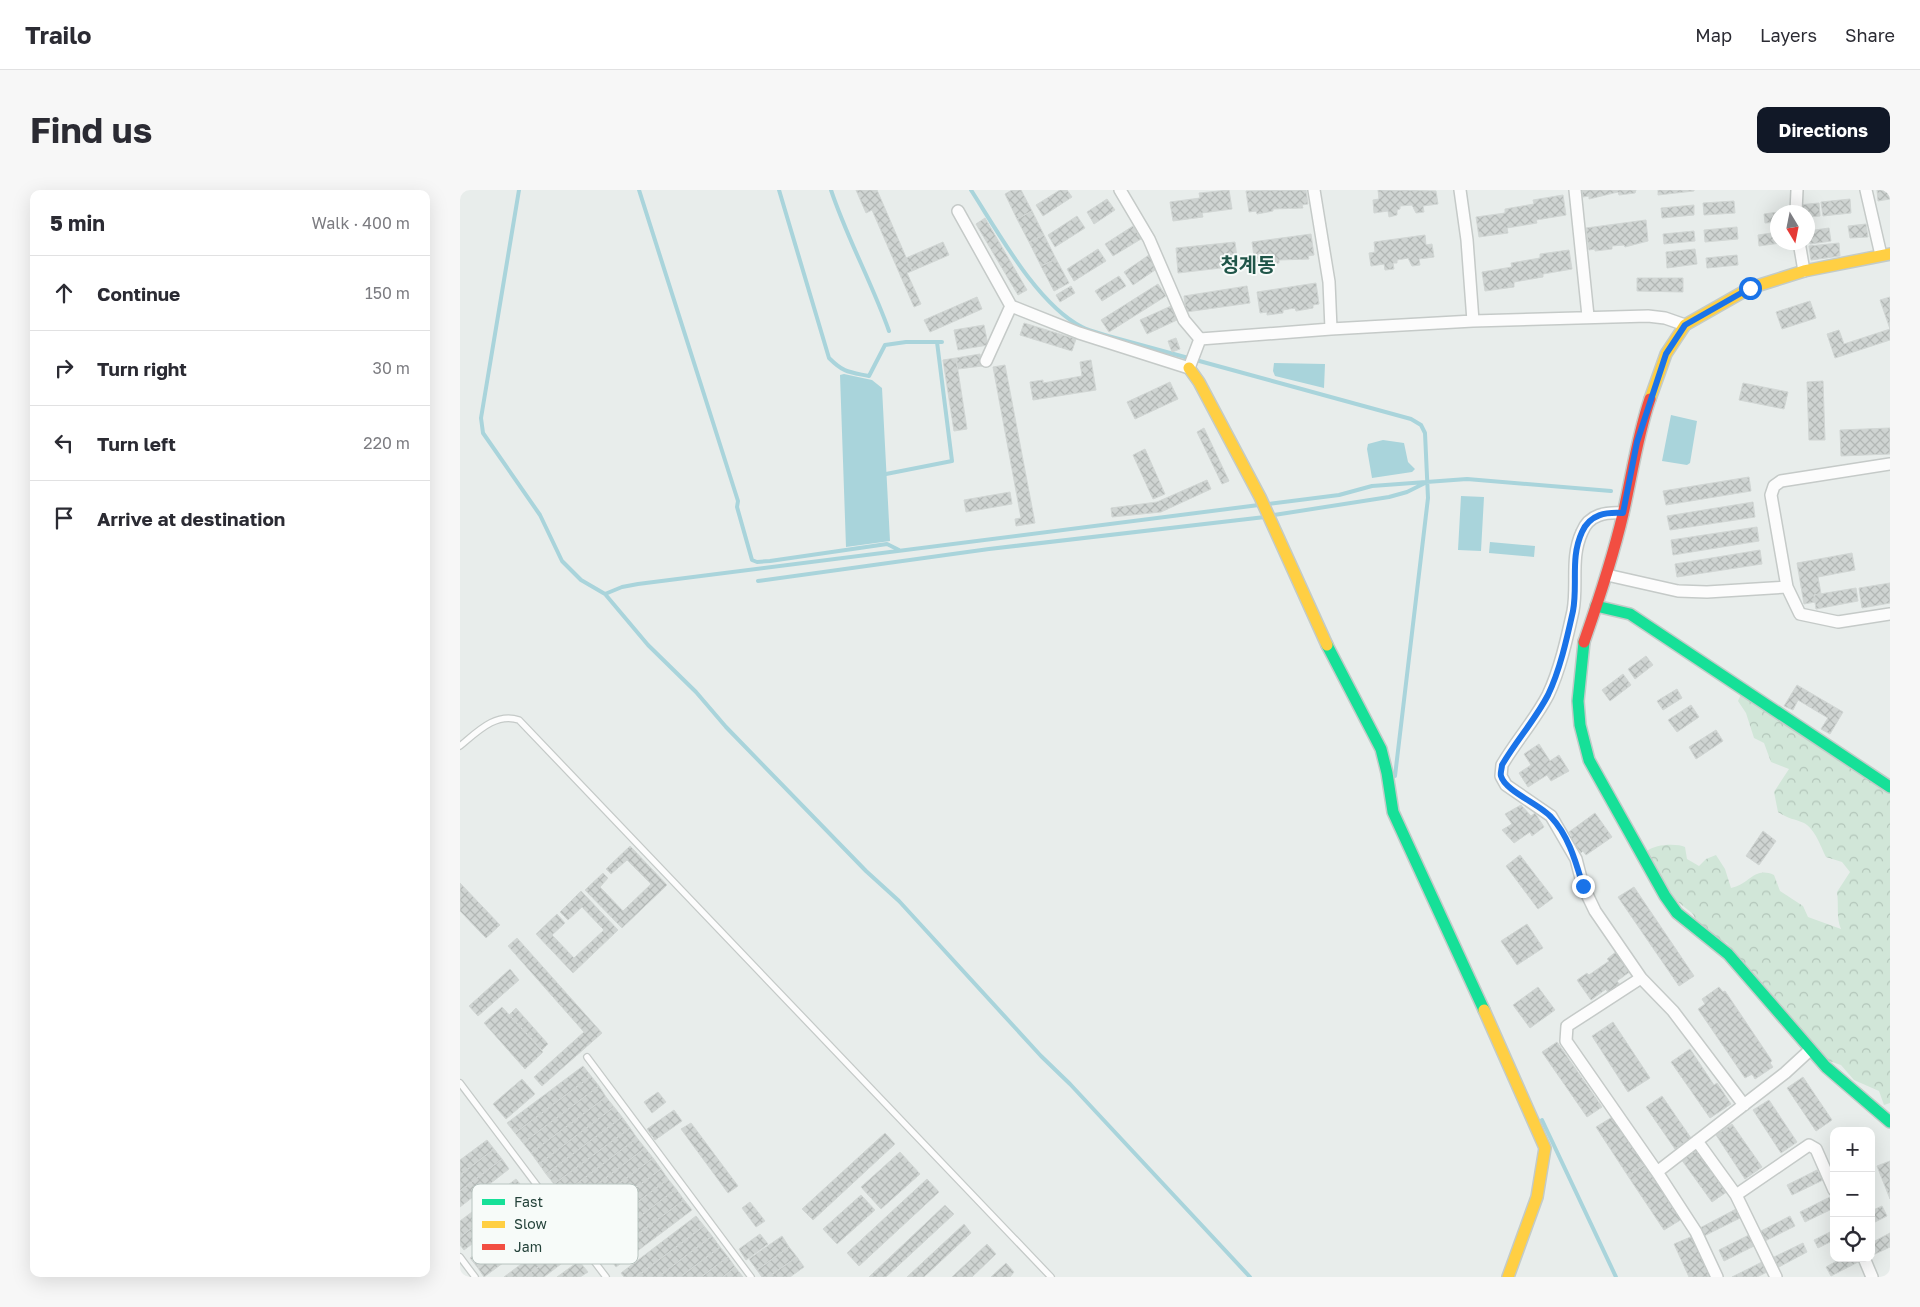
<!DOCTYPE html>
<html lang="en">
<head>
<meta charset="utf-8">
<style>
	body { margin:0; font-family:"Golos Text","Noto Sans KR",sans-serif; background:#f7f7f7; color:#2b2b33 }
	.controls { position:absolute; right:15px; bottom:15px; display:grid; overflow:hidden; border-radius:10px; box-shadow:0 5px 20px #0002 }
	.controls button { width:45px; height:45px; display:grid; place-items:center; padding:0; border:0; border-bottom:1px solid #e1e1e2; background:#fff; color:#2b2b33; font:25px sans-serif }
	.compass { position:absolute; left:1310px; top:15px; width:45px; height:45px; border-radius:50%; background:#fff; box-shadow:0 5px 20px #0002; rotate:170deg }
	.stop { position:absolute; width:15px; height:15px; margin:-11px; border:4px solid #1a73e8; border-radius:50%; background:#fff }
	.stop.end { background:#1a73e8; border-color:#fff; box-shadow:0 1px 5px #0008 }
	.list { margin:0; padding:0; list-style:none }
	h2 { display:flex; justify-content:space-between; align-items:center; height:65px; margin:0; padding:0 20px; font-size:21px }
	h2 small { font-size:16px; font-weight:400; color:#7c7c81 }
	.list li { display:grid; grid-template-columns:32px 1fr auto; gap:15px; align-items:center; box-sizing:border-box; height:75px; padding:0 20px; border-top:1px solid #e1e1e2 }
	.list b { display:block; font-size:19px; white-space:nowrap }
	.list em { font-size:16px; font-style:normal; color:#7c7c81 }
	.icon { flex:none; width:28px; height:28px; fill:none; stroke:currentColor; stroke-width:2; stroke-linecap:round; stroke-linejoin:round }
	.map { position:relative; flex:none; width:1430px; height:1087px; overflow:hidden; border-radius:10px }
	header { display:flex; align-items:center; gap:30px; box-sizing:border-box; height:70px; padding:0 25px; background:#fff; border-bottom:1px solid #e1e1e2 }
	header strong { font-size:24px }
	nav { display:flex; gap:28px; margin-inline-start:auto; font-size:18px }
	.intro { display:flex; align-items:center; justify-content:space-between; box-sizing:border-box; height:120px; padding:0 30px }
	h1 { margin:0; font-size:35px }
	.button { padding:12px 22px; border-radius:10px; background:#111827; color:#fff; font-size:18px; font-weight:700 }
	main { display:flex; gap:30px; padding:0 30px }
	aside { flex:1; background:#fff; border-radius:10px; box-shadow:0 5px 20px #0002 }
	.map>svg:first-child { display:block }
	.forest { fill:url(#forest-crowns) }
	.water { fill:#a9d4db }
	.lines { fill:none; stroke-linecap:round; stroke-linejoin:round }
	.stream { stroke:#a9d4db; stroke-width:4 }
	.building { fill:url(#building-cross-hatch); stroke:#d1d6d4 }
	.lane-casing { stroke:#c5cac8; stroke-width:8 }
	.street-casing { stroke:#c5cac8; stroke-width:14 }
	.fast-casing { stroke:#c3cbc8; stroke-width:14 }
	.slow-casing { stroke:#c3cbc8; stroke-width:14 }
	.jam-casing { stroke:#c3cbc8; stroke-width:14 }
	.lane { stroke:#fcfcfc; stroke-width:5.5 }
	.street { stroke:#fcfcfc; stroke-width:11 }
	.fast { stroke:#16e098; stroke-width:11 }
	.slow { stroke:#ffcf43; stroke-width:11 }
	.jam { stroke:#f24e42; stroke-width:11 }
	.route { stroke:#1a73e8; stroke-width:6 }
	.labels { text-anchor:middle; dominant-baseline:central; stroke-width:4; stroke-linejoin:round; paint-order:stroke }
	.quarter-label { font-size:20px; font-weight:bold; fill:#1f5548; stroke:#f7fbf9 }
	.key { fill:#f7fbf9; stroke:#b8c4c0; stroke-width:1 }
	.key-label { font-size:14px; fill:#24423a }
</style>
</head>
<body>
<header>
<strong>Trailo</strong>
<nav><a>Map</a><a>Layers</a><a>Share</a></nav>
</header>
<div class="intro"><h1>Find us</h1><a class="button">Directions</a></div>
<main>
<aside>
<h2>5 min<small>Walk · 400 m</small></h2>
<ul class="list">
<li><svg class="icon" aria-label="ahead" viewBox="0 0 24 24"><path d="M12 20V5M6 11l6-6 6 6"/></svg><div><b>Continue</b></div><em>150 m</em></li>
<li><svg class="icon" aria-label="right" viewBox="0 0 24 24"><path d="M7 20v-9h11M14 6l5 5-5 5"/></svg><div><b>Turn right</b></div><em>30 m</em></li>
<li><svg class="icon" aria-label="left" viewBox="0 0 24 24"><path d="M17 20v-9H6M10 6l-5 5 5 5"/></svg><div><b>Turn left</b></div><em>220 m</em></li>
<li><svg class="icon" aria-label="arrive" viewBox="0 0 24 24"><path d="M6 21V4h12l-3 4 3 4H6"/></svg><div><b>Arrive at destination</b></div></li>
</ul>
</aside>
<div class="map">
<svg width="1430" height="1087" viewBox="0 0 1430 1087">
	<defs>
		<pattern id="forest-crowns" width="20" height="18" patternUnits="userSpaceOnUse" patternTransform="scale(1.25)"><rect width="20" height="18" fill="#d1e6d8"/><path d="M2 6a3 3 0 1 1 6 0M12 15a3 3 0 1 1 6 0" fill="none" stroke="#b3c6ba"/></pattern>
		<pattern id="building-cross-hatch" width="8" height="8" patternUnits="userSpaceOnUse" patternTransform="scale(1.25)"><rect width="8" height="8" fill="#cfd4d2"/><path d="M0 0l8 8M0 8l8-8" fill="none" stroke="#b2b7b5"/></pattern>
	</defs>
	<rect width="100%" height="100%" fill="#e8edeb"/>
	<!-- forest -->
	<path class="forest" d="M1281,504l149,100v309l-6,2 -5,-14 -25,-11 -13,-15 -12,-4 -102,-118c-13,-5 -14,-13 -29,-18l-5,-11 -21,-17 -25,-46c8,-7 30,-8 38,-4l2,12 12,7 7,-7 10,-4 9,14 6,19c18,-3 23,-22 43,-13l6,16 23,15 5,11 33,12c-5,-11 -2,-24 -4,-37l13,-20 -8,-10 -16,-5c-5,-10 -11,-28 -22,-34 -9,-4 -16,-4 -26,-11l-4,-20 15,-23 -18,-7 -7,-19 -10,-5 -8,-25 -8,-12z"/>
	<!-- water -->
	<path class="water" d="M814,173l51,1 -1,24 -49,-12 -2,-5z
		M384,184l28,6 10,8 8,153 -44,6 -6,-172z
		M1211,225l26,6 -7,42 -3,2 -25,-4z
		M923,250l21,3 4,19 7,7 -3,3 -40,6 -5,-29 1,-5z
		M1001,306l23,1 -3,54 -23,-1z
		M1030,352l45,4 -1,11 -45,-4z"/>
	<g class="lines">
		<!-- stream -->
		<path class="stream" d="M59,0l-38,228 2,15 57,82 22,46 19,19 24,14 43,51 48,47 30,35 140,144 33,30 142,155 29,28 180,193
			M179,0l99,311 -1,6 15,53 5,2 13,-1 117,-17 12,6
			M319,0l50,168c15,15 20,14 40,18l16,-31 21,-3h36
			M371,0c16,48 41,93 58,141
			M511,0c27,42 66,114 111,137 8,4 17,6 26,9l303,83 10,6 4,8 3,65 -33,278
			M426,284l66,-13 -15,-119
			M808,314l71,-9 33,-9 95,-7 144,12
			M814,325l115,-18 18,-5 18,-9
			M298,391l231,-32 276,-32
			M145,404l17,-7 16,-3 621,-79
			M1082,930l74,157"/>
	</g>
	<!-- building -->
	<path class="building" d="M396,0h21l35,81 -5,2 14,31 -7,3 -42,-97 -6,3z
		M552,0h9l11,21 -15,8 -12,-25z
		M600,0h7l5,7 -29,19 -7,-11z
		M769,0l3,19 -30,4 1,4 -30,4 -3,-19 30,-4 -1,-5z
		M846,0l2,14 -6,1 1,3 -30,1v2l-16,3 -1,-3 -7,1 -3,-21z
		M918,0l58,1 2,13 -15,2 1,6 -8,1 -4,-8 -12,1v3l-3,1v5l-8,2 -1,-6 -14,2 -1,-13 6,-1z
		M1122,0h54l-1,3 -16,2 -1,-3 -29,7v-3l-6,1z
		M1198,0h36v1l-36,4z
		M1417,0h13v9l-12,2z
		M1103,5l3,20 -30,5 1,3 -30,5 1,5 -29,4 -3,-20 29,-4v-4l29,-5 -1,-4z
		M647,9l8,11 -21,14 -7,-12z
		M1390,9l1,14 -28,3 -2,-14z
		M1274,11l1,12 -31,2 -1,-12z
		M1359,13l1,13 -12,1v-5h-9l-1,-7z
		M1234,15v10l-32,3 -1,-10z
		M1333,20v2h-15v10l-13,1 -1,-9z
		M572,21l12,24 -15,7 -12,-23z
		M617,26l8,12 -30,19 -7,-12z
		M525,28l42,72 -9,5 -42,-71z
		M1186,30l2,21 -23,6 -1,-2 -12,1v3l-17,2v-2l-6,1 -3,-22z
		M1406,34l2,13 -18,1 -2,-12z
		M673,36l8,13 -28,17 -8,-12z
		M1277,37l1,12 -33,3 -1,-12z
		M1369,38l2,13 -21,3 -2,-13z
		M1234,41l1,10 -31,3 -1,-10z
		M1318,42v10h10l-29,4 -1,-11z
		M851,44l3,21 -6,1 1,3 -30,1v3l-16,2 -1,-3 -7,1 -3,-21z
		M584,45l12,24 -15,7 -12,-24z
		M965,45l1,10 6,-1 2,13 -15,2 1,6 -8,1 -4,-8 -11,2v3h-4l1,6 -9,1 -1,-6 -13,2 -2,-13 6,-1 -1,-10z
		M483,52l6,13 -37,16 -6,-13z
		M775,52l3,24 -60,7 -2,-25z
		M1379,53l1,13 -29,4 -2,-14z
		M638,59l8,12 -32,20 -7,-12z
		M1235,59l2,15 -30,4 -1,-16z
		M1109,60l3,19 -29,5v3l-29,5v5l-29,4 -3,-19 30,-5 -1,-4 29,-5v-4z
		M689,65l9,13 -25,17 -9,-13z
		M1277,65l1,10 -31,3 -1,-10z
		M596,69l13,24 -15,8 -13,-25z
		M659,86l7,10 -24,15 -7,-10z
		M1177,88h46v14l-46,-1z
		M856,93l3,21 -6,1v3l-17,3 -1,-3 -12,2v3l-16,2v-3l-7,1 -3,-21z
		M698,94l8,12 -57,36 -8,-12z
		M611,96l4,7 -15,9 -4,-7z
		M787,96l3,17 -64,9 -2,-16z
		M517,107l5,12 -52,23 -6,-12z
		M1430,107v43l-55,18 -8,-24 12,-4 5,14 46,-15 -10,-29z
		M1350,111l6,17 -34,11 -6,-17z
		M711,116l6,14 -30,14 -7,-14z
		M564,133l52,16 -4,12 -52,-16z
		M524,135l4,20 -30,5 -4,-20z
		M716,148l4,11 -8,3 -4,-11z
		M520,164l2,12 -24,3 -2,-11z
		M496,168l11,71 -13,2 -11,-71z
		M631,170l5,30 -63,10 -3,-18 13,-2v3l39,-7 -2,-14z
		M545,175l30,158 -19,3 -1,-7 6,-1 -28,-151z
		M1363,191l2,59h-16l-2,-58z
		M710,192l8,17 -43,20 -8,-17z
		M1283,193l45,9 -4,17 -45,-9z
		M744,238l25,53 -7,3 -25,-52z
		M1430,238v26l-49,2 -1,-26z
		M685,259l20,45 -12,5 -20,-44z
		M1289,287l2,14 -85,14 -3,-14z
		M747,290l4,9 -50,23 -49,5 -1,-9 46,-6z
		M550,302l2,12 -46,8 -2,-12z
		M1293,312l2,15 -85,13 -3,-14z
		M1297,337l2,14 -86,14 -2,-15z
		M1300,360l2,14 -85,13 -2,-13z
		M1392,363l3,17 -37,7 3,17 -7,1 1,7 -11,2 -7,-41z
		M1430,393v20l-28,5 -3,-20z
		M1396,398l2,13 -42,8 -2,-14z
		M1186,466l7,9 -18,14 -7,-10z
		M1163,484l8,11 -21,16 -8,-11z
		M1337,495l46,27 -13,22 -9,-5 7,-11 -30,-18 -5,10 -9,-4z
		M1217,499l5,9 -19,12 -6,-9z
		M1231,515l8,12 -22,15 -9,-12z
		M1256,540l7,11 -27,18 -7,-12z
		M1079,554l11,17 9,-6 10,16 -18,10 -4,-6 -19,12 -9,-14 12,-8 -7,-11z
		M1061,615l10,11 4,-3 9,14 -12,9 -2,-4 -16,11 -12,-13 10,-6 -7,-10z
		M1135,623l17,24 -26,18 -3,-4 -2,2 -11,-15 2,-2 -3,-4z
		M1303,641l13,10 -17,24 -13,-9z
		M170,656l37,39 -45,43 -37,-38 18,-17 5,5 -8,9 23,24 28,-27 -24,-24 -16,14 -5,-5z
		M1060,665l33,43 -15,11 -32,-43z
		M0,693l40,42 -14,13 -26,-27z
		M1174,697l60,89 -15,10 -61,-89z
		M121,701l37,39 -45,43 -37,-39 21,-20 8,9 -13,12 22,23 30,-28 -22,-23 -14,13 -8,-8z
		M1067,734l16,24 -26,17 -16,-24z
		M57,748l85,95 -60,53 -8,-9 50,-45 -76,-86z
		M1157,761l14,20 -14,10 3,4 -12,8 -2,-4 -15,11 -14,-20 10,-7 2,2 20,-14 -2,-2z
		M50,779l9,11 -41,36 -9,-10z
		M1078,797l17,23 -25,18 -17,-23z
		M1259,797l4,5 2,-1 47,70 -2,2 3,4 -18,12 -3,-5 -7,4 -47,-69 7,-5 -3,-5z
		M42,817l41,45 -18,17 -41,-46z
		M56,818l32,36 -6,6 -33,-35z
		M1153,832l37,56 -22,14 -36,-56z
		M1097,852l45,65 -15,10 -45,-65z
		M1230,859l24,36 3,-2 14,21 -21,14 -39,-56z
		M123,876l8,10 -76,57 -8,-10z
		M131,886l8,10 -76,57 -8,-10z
		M1343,887l29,43 -16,11 -29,-43z
		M62,889l13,15 -29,25 -13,-15z
		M139,896l7,11 -75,56 -8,-10z
		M198,902l8,10 -14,11 -8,-11z
		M1202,906l29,42 -16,11 -29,-42z
		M146,907l8,10 -75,57 -8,-11z
		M1309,910l28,42 -16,11 -28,-43z
		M154,917l8,10 -76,57 -7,-10z
		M214,920l8,11 -27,19 -8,-11z
		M1154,926l32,48 -18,12 -32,-49z
		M162,927l8,11 -76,56 -8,-10z
		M231,933l47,63 -10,7 -47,-64z
		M1272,934l30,43 -17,12 -29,-44z
		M170,938l7,10 -75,57 -8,-11z
		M425,943l10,11 -82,76 -11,-11z
		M177,948l8,10 -75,57 -8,-10z
		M27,950l7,9 -34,26v-15z
		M185,958l8,10 -76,57 -7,-10z
		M1237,958l31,43 -16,11 -31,-43z
		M34,959l8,10 -42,32v-16z
		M440,962l20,22 -39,35 -20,-22z
		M193,968l8,11 -76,56 -8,-10z
		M42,969l7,10 -49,38v-16z
		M1430,971v38l-13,-33z
		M1186,974l36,55 -18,11 -36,-54z
		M201,979l7,10 -75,57 -8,-11z
		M1357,980l6,10 -31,15 -5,-10z
		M56,989l8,10 -64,48v-16z
		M208,989l8,10 -75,57 -8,-10z
		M467,989l12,13 -80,74 -12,-13z
		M64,999l8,10 -68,51 -4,-5v-8z
		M216,999l8,11 -76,56 -7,-10z
		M401,1005l14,15 -38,34 -14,-15z
		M1370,1007l4,11 -29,14 -5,-10z
		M224,1010l8,10 -76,57 -8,-11z
		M290,1012l15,19 -9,6 -14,-19z
		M485,1015l9,9 -68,63h-17z
		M78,1016l8,11 -68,51 -8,-10z
		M1422,1016l5,10 -16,8v-13z
		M1278,1018l4,9 -38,19 -4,-8z
		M236,1026l8,10 -68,51h-12l-3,-4z
		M1330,1026l5,10 -30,15 -4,-10z
		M86,1027l7,9 -69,51 -6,-9z
		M504,1034l7,9 -47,44h-17z
		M244,1036l8,10 -54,41h-22z
		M1374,1040v10l-16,8 -4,-8z
		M1430,1043v14l-19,9v-13z
		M300,1044l8,10 -22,16 -7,-11z
		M100,1045l7,10 -42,32h-21z
		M1289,1045l5,11 -30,15 -5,-11z
		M252,1046l8,11 -40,30h-22z
		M322,1046l7,11 -32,23 -8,-11z
		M1233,1046l18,41h-22l-15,-33z
		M1343,1053l4,9 -30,16 -5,-10z
		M527,1054l9,10 -24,23h-20z
		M107,1055l7,9 -30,23h-19z
		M260,1057l8,10 -27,20h-21z
		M329,1057l8,10 -29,20h-6l-5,-7z
		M268,1067l7,10 -12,10h-22z
		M337,1067l7,10 -14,10h-22z
		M1382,1068h17l1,3 -29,15 -5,-9z
		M119,1071l9,11 -8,5h-23z
		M1302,1072l5,10 -10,5h-25z
		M546,1073l8,9 -4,5h-19z
		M275,1077l8,10h-20z"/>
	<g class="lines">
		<defs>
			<path id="lane" d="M0,556c17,-14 36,-34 59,-26l532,557
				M127,867l164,220
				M0,893l146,194
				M0,1067l15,20"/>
			<path id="street" d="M660,0l29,49 35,81 16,19
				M1000,0l7,50 6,81
				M1115,0l13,126
				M1406,0l15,65
				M498,21l53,95
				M1336,22l1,-22
				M1339,52l5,29
				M871,139l142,-8 175,-5 17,2 20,7
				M740,149l131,-10 -2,-47 -15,-92
				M526,171l25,-55 68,27 110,35 11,-29
				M1163,323c-17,-1 -34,1 -41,19 -12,26 -4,52 -9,79 -6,27 -13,59 -25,84 -13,25 -32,46 -46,70l-1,11 5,9 45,31 25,43 7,27 12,25 46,67 32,33 71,94
				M1147,385l71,16 29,1 80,-5 13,27 38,8 52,-8
				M1327,397l-16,-92 3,-9 7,-5 109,-17
				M1181,788l-74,48 -1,15 91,131 39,60 21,45
				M1237,951l39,54 40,82
				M1197,982l128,-99 25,-23
				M1276,1005l73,-50 7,4 18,41
				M1404,1068l8,19"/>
			<path id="fast" d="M1136,416l34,8 260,173
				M1124,452l-6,59 2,24 9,35 76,136 12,17 51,41 98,113 64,55
				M867,455l54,104 6,24 6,39 91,198"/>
			<path id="slow" d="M729,178l10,14 61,115 67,148
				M1190,209l16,-45 19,-29 65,-37 54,-17 86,-17
				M1024,820l61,138 -8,49 -29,80"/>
			<path id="jam" d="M1124,452c15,-43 29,-85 39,-128 9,-39 14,-77 27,-115"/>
		</defs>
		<!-- lane casing -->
		<use href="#lane" class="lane-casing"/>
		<!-- street casing -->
		<use href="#street" class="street-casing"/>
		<!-- fast casing -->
		<use href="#fast" class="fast-casing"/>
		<!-- slow casing -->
		<use href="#slow" class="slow-casing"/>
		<!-- jam casing -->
		<use href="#jam" class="jam-casing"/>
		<!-- lane -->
		<use href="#lane" class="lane"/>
		<!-- street -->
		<use href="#street" class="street"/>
		<!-- fast -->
		<use href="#fast" class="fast"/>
		<!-- slow -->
		<use href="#slow" class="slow"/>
		<!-- jam -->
		<use href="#jam" class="jam"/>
	</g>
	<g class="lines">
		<!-- route -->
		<path class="route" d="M1123,696c-7,-23 -14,-50 -32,-69 -10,-12 -46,-26 -50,-41 -1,-3 1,-8 1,-11 14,-24 33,-45 46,-70 12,-25 19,-57 25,-84 5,-27 -3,-53 9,-79 8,-18 24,-20 41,-19l14,-71 29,-88 19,-29 65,-37"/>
	</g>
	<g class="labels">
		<!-- quarter labels -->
		<g class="quarter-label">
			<text x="788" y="74">청계동</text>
		</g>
	</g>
	<!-- legend -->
	<rect x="12" y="994" width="166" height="80" rx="8" class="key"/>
	<rect x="22" y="1009" width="23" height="6" fill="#16e098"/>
	<rect x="22" y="1031" width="23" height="7" fill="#ffcf43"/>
	<rect x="22" y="1054" width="23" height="6" fill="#f24e42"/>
	<g class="key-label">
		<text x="54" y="1017">Fast</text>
		<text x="54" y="1039">Slow</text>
		<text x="54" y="1062">Jam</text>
	</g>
</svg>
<div class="controls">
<button>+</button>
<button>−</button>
<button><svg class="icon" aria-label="locate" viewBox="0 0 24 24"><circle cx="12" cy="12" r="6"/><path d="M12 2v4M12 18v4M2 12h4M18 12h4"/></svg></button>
</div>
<svg class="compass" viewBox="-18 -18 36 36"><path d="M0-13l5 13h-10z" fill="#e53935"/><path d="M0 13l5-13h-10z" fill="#7c7c81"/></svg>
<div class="stop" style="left:1290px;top:98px"></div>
<div class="stop end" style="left:1123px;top:696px"></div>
</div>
</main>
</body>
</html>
